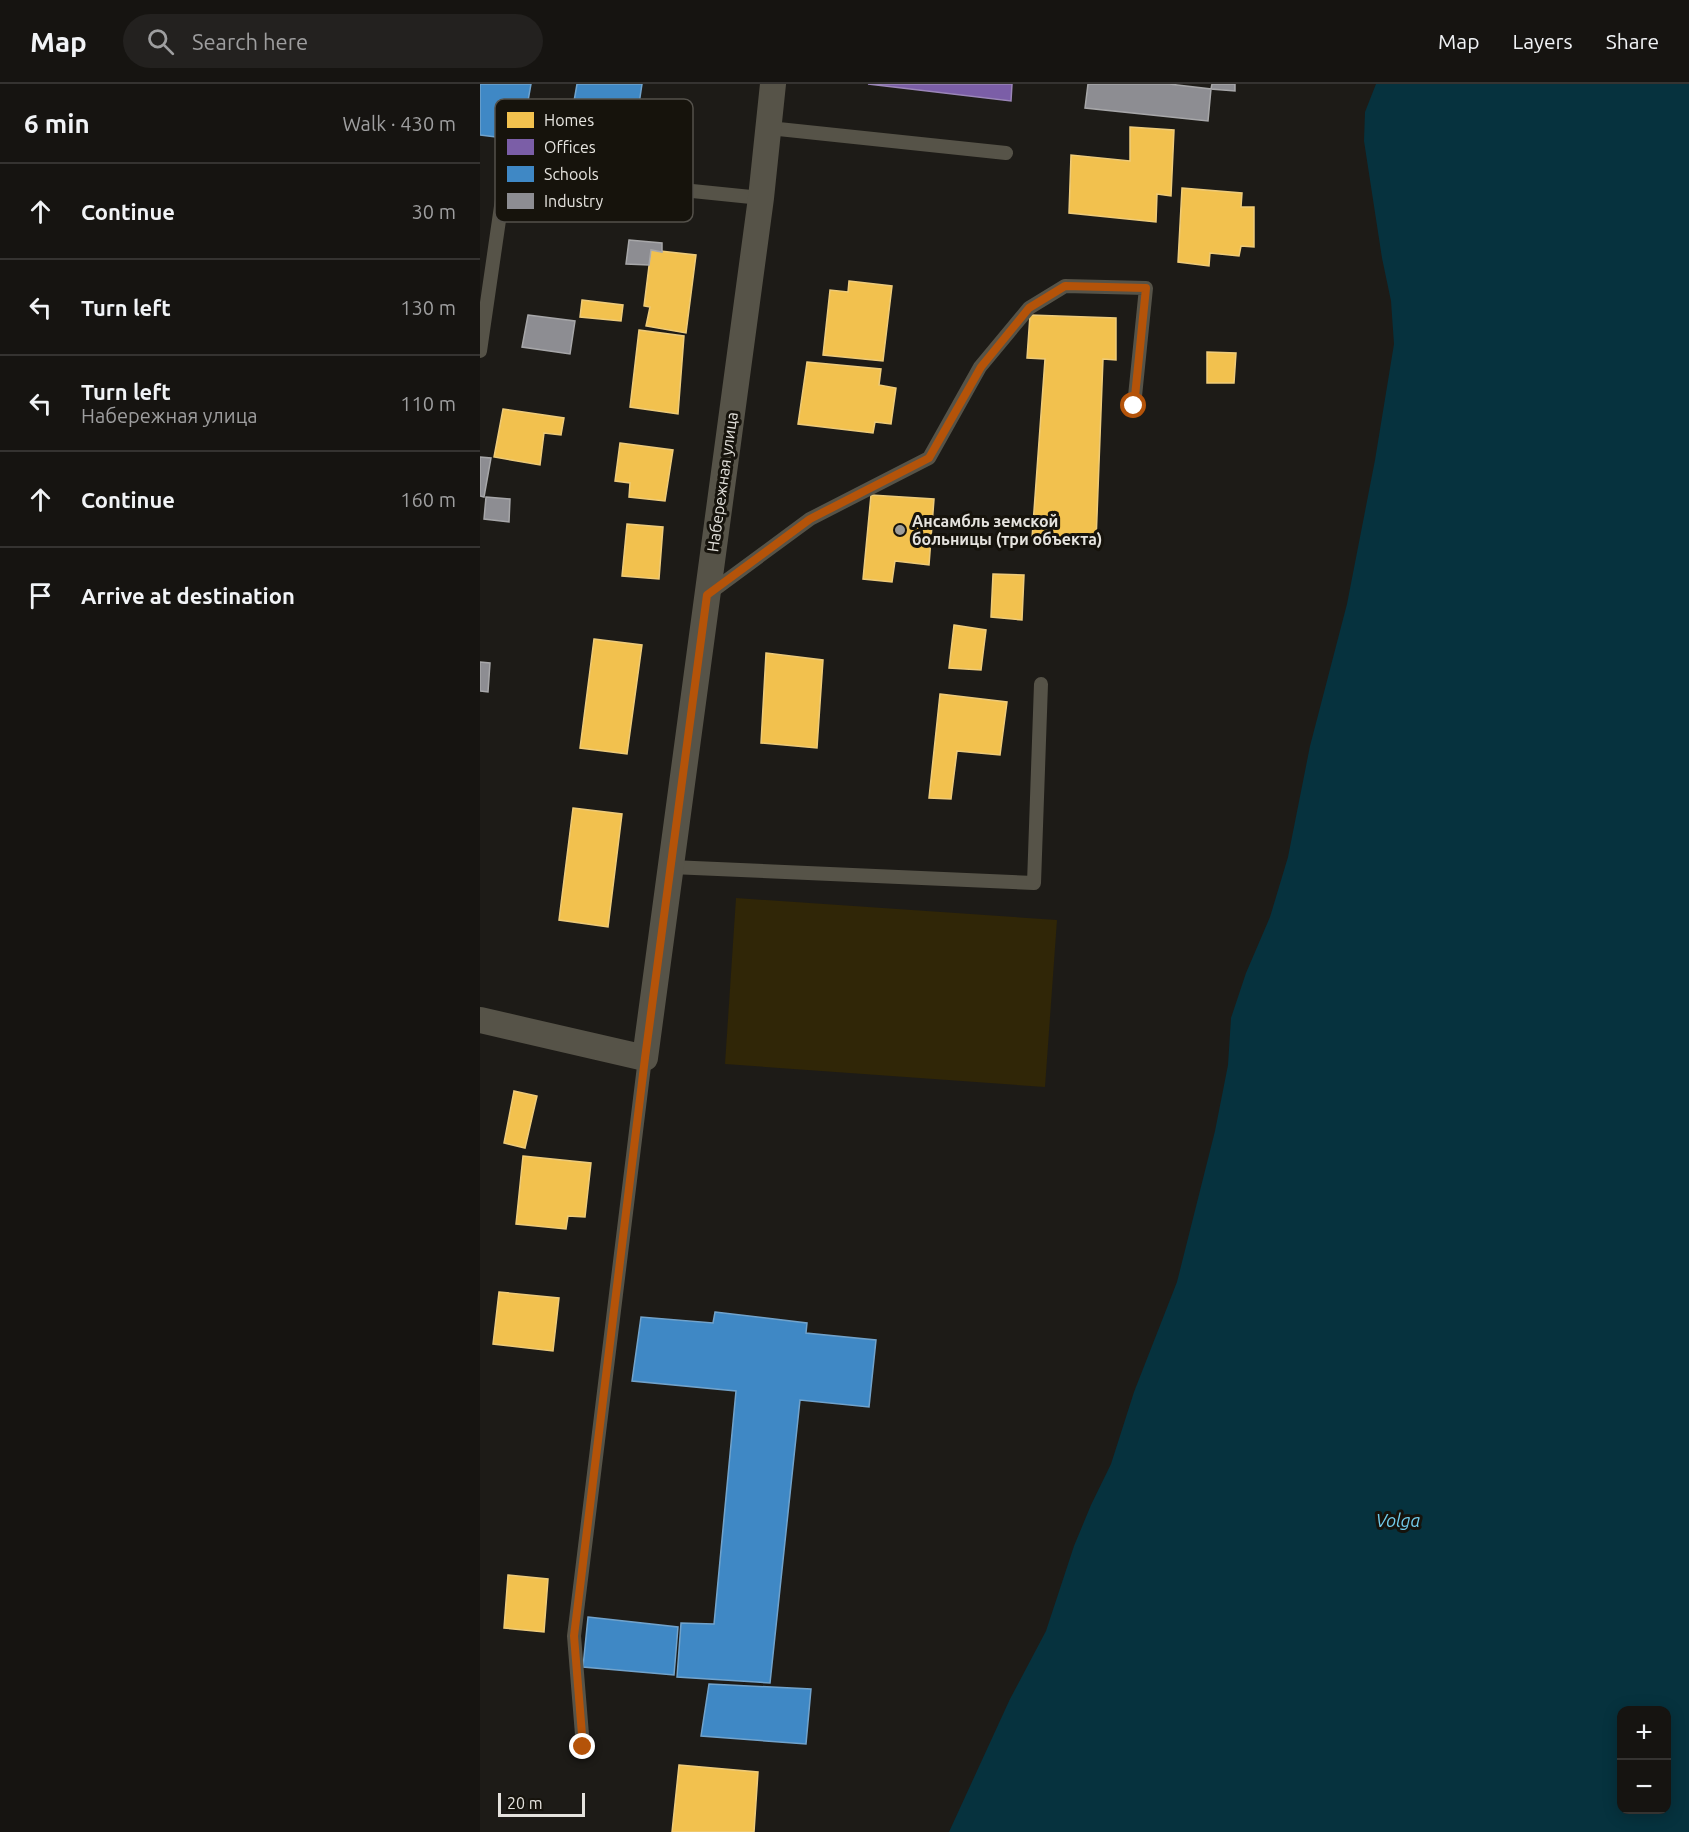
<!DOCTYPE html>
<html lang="en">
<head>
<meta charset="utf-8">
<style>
	body { margin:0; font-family:Ubuntu,sans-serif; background:#23211f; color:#f1f3f6 }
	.controls { position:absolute; right:18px; bottom:18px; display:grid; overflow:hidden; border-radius:12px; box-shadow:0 3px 15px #0003 }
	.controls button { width:54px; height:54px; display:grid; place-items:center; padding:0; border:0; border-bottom:2px solid #353331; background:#161411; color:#f1f3f6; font:30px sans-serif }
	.scale { position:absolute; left:18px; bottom:15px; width:87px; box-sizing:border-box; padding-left:6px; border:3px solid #e5e3de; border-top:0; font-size:16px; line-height:21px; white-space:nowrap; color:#e5e3de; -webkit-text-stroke:4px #16130c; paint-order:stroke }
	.stop { position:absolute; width:18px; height:18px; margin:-14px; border:4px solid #b45309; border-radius:50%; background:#fff }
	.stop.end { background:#b45309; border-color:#fff; box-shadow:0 2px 6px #0008 }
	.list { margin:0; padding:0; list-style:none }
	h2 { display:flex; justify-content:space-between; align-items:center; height:78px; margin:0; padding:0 24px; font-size:26px }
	h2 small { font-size:20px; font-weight:400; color:#9e9e9f }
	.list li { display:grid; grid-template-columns:39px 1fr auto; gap:18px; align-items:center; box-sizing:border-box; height:96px; padding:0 24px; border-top:2px solid #353331 }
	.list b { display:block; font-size:22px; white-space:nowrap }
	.list p { margin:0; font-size:20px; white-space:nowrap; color:#9e9e9f }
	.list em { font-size:20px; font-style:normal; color:#9e9e9f }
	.icon { flex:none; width:33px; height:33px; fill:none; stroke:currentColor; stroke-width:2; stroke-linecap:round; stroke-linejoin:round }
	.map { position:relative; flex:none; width:1209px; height:1748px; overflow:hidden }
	header { display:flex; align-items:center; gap:36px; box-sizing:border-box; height:84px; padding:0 30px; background:#161411; border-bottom:2px solid #353331 }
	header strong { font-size:28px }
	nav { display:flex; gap:33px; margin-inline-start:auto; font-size:21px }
	.search { width:420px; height:54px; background:#23211f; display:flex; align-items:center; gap:15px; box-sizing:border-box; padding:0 21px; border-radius:33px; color:#9e9e9f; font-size:22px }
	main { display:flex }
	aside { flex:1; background:#161411 }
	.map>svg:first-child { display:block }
	.green { fill:#302607 }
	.water { fill:#06323e; fill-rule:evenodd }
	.homes { fill:#f2c14e; stroke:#eecb79; stroke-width:1.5 }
	.offices { fill:#7b5ea7; stroke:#9b86b8; stroke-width:1.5 }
	.schools { fill:#3f88c5; stroke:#71a3cc; stroke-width:1.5 }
	.industry { fill:#8d8d92; stroke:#a7a7a9; stroke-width:1.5 }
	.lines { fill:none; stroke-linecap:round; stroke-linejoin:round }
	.lane { stroke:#565348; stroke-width:14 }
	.street { stroke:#565348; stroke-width:26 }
	.route { stroke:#b45309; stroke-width:8 }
	.poi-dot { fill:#9f9d98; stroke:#16130c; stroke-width:2 }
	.labels { text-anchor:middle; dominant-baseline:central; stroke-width:6; stroke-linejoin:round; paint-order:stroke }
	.street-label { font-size:16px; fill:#e5e3de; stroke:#16130c }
	.poi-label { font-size:16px; font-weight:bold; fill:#e5e3de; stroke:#16130c; text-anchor:start }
	.water-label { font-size:18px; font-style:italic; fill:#72ccec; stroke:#16130c }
	.key { fill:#16130c; stroke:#54514b; stroke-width:1.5 }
	.key-label { font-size:16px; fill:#e5e3de }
</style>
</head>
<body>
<header>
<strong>Map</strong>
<div class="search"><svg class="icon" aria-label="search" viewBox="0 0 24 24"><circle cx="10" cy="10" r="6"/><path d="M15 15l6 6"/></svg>Search here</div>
<nav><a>Map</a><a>Layers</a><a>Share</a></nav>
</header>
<main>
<aside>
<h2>6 min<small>Walk · 430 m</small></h2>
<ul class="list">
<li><svg class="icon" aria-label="ahead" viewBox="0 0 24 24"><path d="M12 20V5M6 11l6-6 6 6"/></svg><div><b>Continue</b></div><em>30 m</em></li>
<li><svg class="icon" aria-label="left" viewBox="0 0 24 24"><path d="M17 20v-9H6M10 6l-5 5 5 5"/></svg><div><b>Turn left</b></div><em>130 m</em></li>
<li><svg class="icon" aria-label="left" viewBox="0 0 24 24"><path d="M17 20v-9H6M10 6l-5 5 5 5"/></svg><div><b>Turn left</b><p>Набережная улица</p></div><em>110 m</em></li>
<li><svg class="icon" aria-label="ahead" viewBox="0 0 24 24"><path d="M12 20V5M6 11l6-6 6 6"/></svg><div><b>Continue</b></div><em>160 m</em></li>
<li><svg class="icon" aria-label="arrive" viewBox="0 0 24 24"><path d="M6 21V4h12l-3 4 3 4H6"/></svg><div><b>Arrive at destination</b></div></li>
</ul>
</aside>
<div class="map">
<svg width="1209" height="1748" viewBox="0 0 1209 1748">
	<rect width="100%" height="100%" fill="#1d1b17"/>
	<!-- green -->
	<path class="green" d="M256,814l321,22 -12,167 -320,-23z"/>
	<!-- water -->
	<path class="water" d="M896,0h313v1748h-740l61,-133 36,-68 28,-85 17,-41 20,-41 23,-72 43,-110 38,-151 13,-66 3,-47 15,-45 24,-56 18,-60 22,-111 37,-142 28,-144 19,-116 -3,-43 -9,-43 -18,-117 1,-29zM1142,1626h44v100h-44z"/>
	<!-- homes -->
	<path class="homes" d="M650,43l44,3 -3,66 -14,-2 -1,28 -87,-9 2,-58 59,6z
		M702,104l60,5 -1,14h13v40l-13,-1 -2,10 -29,-3 -1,13 -31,-4z
		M171,166l45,5 -10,78 -40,-7 4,-19 -6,-1z
		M369,197l43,5 -9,75 -60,-6 7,-65 18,2z
		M102,216l41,5 -2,16 -41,-4z
		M550,231l86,3v42l-13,-1 -7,183 -64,-4 13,-179 -18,-1z
		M159,246l45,6 -6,78 -48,-7z
		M727,268l29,1 -2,30h-27z
		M327,278l74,7 -2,16 17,3 -5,36 -16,-2 -2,11 -75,-9z
		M23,325l61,9 -3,17 -17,-2 -4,32 -46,-8z
		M140,359l53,7 -8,51 -36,-4 1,-14 -15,-2z
		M391,411l63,4 -5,66 -34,-4 -3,21 -29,-3z
		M147,440l36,3 -4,52 -37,-3z
		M513,490l31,1 -2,45 -31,-3z
		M474,541l32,5 -5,40 -32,-2z
		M114,555l48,6 -15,109 -47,-6z
		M286,569l57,7 -6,88 -56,-5z
		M460,610l67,8 -7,53 -43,-4 -6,48 -22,-1z
		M93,724l49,6 -14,113 -49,-7z
		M34,1007l23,5 -12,52 -21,-5z
		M43,1072l68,7 -6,54 -17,-1 -2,13 -50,-5z
		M19,1208l60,6 -6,53 -60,-7z
		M28,1491l40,4 -4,53 -40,-4z
		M199,1681l79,7 -4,60h-82z"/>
	<!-- offices -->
	<path class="offices" d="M388,0h144l-1,17z"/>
	<!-- schools -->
	<path class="schools" d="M0,0h51l-10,56 -41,-5z
		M97,0h65l-6,40 -7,-1 -6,37 -97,-16 7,-43 40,6z
		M235,1228l92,11 -1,10 70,7 -7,67 -69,-7 -30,283 -93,-6 4,-54 33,1 22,-233 -104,-10 9,-64 72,6z
		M108,1533l90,10 -4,48 -91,-8z
		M229,1600l102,5 -5,55 -105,-8z"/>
	<!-- industry -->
	<path class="industry" d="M608,0h81l42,5 -3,32 -123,-13z
		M732,0h23v7l-24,-2z
		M149,156l33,3v9l-11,-2 -2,15 -23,-1z
		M48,231l47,6 -5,33 -48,-7z
		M0,373l11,1 -7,39 -4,-1z
		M6,413l24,2 -1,23 -25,-3z
		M0,578l10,1 -2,29 -8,-1z"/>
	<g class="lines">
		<!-- lane -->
		<path class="lane" d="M289,44l237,25
			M0,267l26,-179 255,26
			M227,511l103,-76 119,-61 51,-91 49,-59 36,-22 81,2 -12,118
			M191,783l363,16 7,-199
			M103,1663l-9,-111 71,-578"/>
		<!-- street -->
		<path class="street" d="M0,936l165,38 116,-860 12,-114"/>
	</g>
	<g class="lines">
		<!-- route -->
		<path class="route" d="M103,1663l-9,-111 71,-578 62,-463 103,-76 119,-61 52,-91 48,-59 36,-22 81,2 -12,118"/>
	</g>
	<!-- markers -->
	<circle class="poi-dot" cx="420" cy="446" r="6"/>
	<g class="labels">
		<!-- street labels -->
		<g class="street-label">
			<text transform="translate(242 398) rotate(-82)">Набережная улица</text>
		</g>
		<!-- poi labels -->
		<g class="poi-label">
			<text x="432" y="437">Ансамбль земской<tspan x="432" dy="18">больницы (три объекта)</tspan></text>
		</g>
		<!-- water labels -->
		<g class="water-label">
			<text x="918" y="1436">Volga</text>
		</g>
	</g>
	<!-- legend -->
	<rect x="15" y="15" width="198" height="123" rx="9" class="key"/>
	<rect x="27" y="28" width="27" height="16" fill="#f2c14e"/>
	<rect x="27" y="55" width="27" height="16" fill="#7b5ea7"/>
	<rect x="27" y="82" width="27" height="16" fill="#3f88c5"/>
	<rect x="27" y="109" width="27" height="16" fill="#8d8d92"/>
	<g class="key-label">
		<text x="64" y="42">Homes</text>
		<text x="64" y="69">Offices</text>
		<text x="64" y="96">Schools</text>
		<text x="64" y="123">Industry</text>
	</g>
</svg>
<div class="controls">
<button>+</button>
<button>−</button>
</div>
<div class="scale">20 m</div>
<div class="stop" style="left:654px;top:322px"></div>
<div class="stop end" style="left:103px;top:1663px"></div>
</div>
</main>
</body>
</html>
